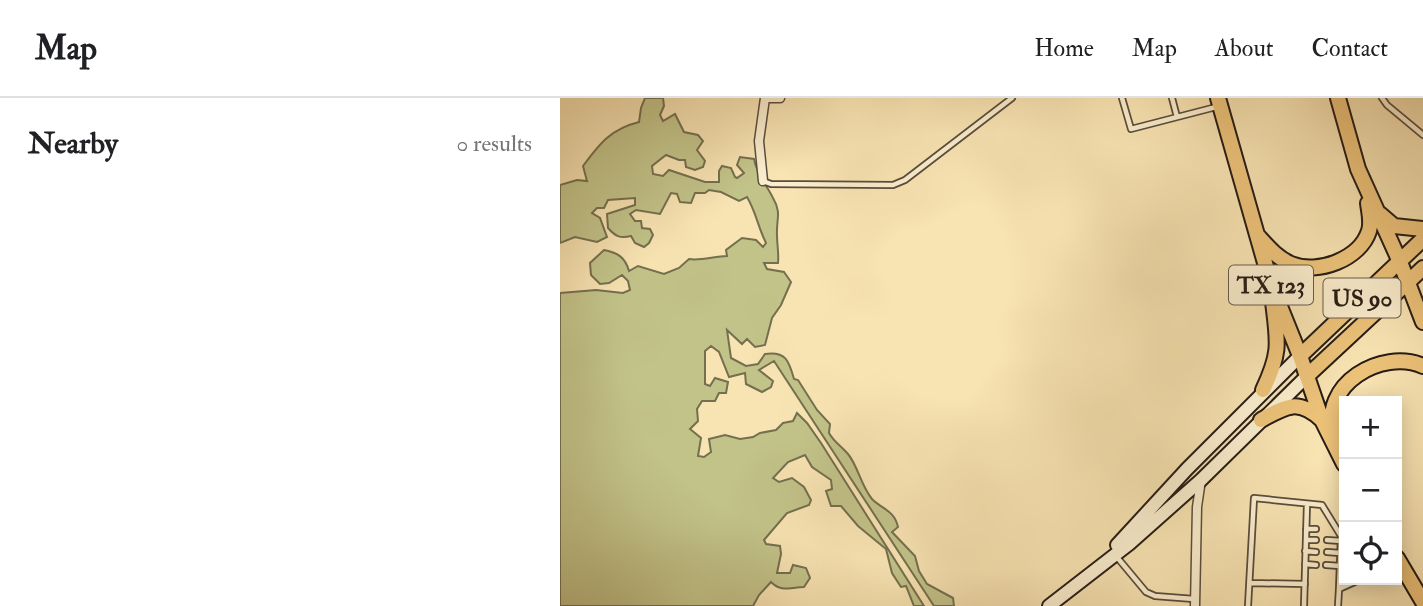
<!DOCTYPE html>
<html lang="en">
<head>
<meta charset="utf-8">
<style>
	body { margin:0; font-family:"IM FELL Double Pica",serif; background:#f2f2f2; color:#202124 }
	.controls { position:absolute; right:21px; bottom:21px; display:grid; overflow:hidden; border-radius:0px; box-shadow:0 4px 18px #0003 }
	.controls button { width:63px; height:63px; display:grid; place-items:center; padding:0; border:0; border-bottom:2px solid #e0e0e0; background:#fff; color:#202124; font:35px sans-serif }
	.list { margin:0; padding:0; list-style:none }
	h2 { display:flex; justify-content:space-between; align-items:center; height:91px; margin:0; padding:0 28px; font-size:30px }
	h2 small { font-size:23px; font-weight:400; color:#757577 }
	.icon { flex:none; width:38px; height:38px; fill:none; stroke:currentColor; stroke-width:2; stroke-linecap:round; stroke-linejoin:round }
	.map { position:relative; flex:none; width:863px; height:508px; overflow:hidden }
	header { display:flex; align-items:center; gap:42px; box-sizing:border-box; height:98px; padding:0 35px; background:#fff; border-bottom:2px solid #e0e0e0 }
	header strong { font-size:33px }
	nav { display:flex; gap:38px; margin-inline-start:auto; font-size:24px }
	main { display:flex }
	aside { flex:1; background:#fff }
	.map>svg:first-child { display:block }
	.green { fill:#c2c389; stroke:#746f4f; stroke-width:2 }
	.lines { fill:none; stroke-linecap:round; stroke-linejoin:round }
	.service-casing { stroke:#5a4d3c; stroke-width:8 }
	.minor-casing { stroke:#5a4d3c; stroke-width:11 }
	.secondary-casing { stroke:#261b15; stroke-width:16 }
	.primary-casing { stroke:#261b15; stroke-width:18 }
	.service { stroke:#faedcd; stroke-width:4.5 }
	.minor { stroke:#faedcd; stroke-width:8 }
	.secondary { stroke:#faedcd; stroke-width:12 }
	.primary { stroke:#ecc279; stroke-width:14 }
	.labels { text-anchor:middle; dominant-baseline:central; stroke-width:5; stroke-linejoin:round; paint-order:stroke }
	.shield { fill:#faedcd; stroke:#665a4c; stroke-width:2 }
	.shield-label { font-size:23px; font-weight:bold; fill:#261b15 }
</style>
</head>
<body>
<header>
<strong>Map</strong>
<nav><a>Home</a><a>Map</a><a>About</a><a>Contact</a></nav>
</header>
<main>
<aside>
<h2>Nearby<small>0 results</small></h2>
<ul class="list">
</ul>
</aside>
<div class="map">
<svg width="863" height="508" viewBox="0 0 863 508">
	<rect width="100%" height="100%" fill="#f8e3b2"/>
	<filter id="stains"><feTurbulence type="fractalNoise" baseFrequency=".00286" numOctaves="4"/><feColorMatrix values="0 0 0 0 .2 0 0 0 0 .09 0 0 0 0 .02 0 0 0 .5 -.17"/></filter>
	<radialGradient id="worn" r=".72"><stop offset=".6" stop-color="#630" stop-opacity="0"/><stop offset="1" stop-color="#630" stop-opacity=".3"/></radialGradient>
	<!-- green -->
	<path class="green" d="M85,0h18l1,8 -4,9 3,6 12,-7 9,18 14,3 5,6 -6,9 8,11 -2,6 -8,3 -9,-3 -1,-7h-6l-13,-5 -14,11 1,8 10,2 6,-6 36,12h14v-11l3,-5 9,2 4,9 2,1 7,-5 -7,-8 3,-8 14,2c3,16 12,25 19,39 9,15 3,22 4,37 0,10 2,18 1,28h-14l3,6 17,3 7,10 -10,23 -9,13 -7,27 -10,2 -8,-8 -5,5 -15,-14 4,28 15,8 12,-2 7,-10c21,-3 24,7 29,25l4,1 19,30 13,14 -1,9c5,9 12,13 19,21 10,12 13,32 24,45 11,11 22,11 26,28l-6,5 23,24 4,15 8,13 26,14 1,8h-20l-160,-245 -15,9 14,11 -2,6 -9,5 -16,-8 -1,-11 -16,4 -10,-25 -8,-6 -6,5v33l5,2 5,-8 13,4 -2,11h-7l-4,8h-13l-5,8 1,12 -8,8 11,9 -3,18 6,1 7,-5 -2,-13 16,-4 15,4 13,-2 7,-4 16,-3 7,-7 10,-2 4,-8 10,10 14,20 103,163h-10l-8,-20 -5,1 -9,-14 -6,-24 -28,-23 -17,-20h-10l-5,-15 6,-2 -1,-9 -19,-13 -7,-12 -17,7 -15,16 6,4 13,-4 12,9 7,13 -2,5 -22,8 -23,27 2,4 14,2 1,8 -4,19h13l3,-8 13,3 4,10 -6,9c-14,0 -22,6 -33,-5l-12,13 -6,11h-193v-313l36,-3 27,3 7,-3 -2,-9 -6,-6 -13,8 -9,1 -9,-9 -1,-12 14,-13c14,3 21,7 25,21l9,-5 26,8 15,-6 10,-9c12,2 26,-3 38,-3l-1,-6 16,-12 14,2 7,7 3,-4c-8,-16 -10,-31 -19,-46l-8,4 -18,-9 -12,-2 -4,3h-10l-4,10 -11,-1 -3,-8 -6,-1 -11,21 -24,-4 -6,4 5,7h6l1,7 8,1 3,6 -4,8 -5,4 -9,-4 -4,-7c-11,3 -16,0 -23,-8l-1,-14 28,-9v-7l-27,2 -4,8h-7l-5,5 8,5 7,19 -10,5 -22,-5 -15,6v-58l17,-5 10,1 -4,-15c17,-23 28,-37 56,-44l2,-14z"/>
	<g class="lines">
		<defs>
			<path id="service" d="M562,0l9,31 85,-22
				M612,0l5,19
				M822,0l5,7 36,30
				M203,83l8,3 122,1 12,-5 107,-82
				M746,431h10
				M746,442h10
				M767,442l14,1
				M745,453l11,1
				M767,454l13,1
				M556,458l30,36 9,4 39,3
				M745,466l11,1
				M766,467l14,1
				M690,485l55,1
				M688,508l6,-108 68,7 19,31 -2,53
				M744,508l3,-102
				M778,508l1,-17 20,-9"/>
			<path id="minor" d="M205,0h15
				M203,83l-4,-40 6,-43
				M635,508l2,-99 4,-27"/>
			<path id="secondary" d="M557,447l70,-76 113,-113
				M489,508l80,-62 72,-64 106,-104"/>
			<path id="primary" d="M658,0l53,186 29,72 22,64 22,44
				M778,0l20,71 42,93 23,60
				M820,116l14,12 29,3
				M698,138c10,11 19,22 33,28 27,11 69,-5 78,-33 3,-9 0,-19 -1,-28
				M740,258l123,-117
				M747,278l116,-108
				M703,292c18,-38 15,-47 10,-88
				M701,322c25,-14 37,-22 61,0
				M775,336c-17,-49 47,-86 88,-68
				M837,460l26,44"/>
		</defs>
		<!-- service casing -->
		<use href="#service" class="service-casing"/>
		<!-- minor casing -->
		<use href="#minor" class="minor-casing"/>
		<!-- secondary casing -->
		<use href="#secondary" class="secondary-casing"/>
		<!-- primary casing -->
		<use href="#primary" class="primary-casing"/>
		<!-- service -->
		<use href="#service" class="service"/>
		<!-- minor -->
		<use href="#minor" class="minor"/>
		<!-- secondary -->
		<use href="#secondary" class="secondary"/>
		<!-- primary -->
		<use href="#primary" class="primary"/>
	</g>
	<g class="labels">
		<!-- shield labels -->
		<g class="shield">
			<rect x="669" y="167.5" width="84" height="39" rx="5"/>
			<rect x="763.5" y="180.5" width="77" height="39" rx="5"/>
		</g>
		<g class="shield-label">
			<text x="711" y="187">TX 123</text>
			<text x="802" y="200">US 90</text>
		</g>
	</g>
	<rect width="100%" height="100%" filter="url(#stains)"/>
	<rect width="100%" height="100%" fill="url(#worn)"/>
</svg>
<div class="controls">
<button>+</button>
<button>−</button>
<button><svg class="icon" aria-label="locate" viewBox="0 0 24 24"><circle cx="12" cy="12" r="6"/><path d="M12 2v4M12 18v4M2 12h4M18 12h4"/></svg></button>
</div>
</div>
</main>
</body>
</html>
